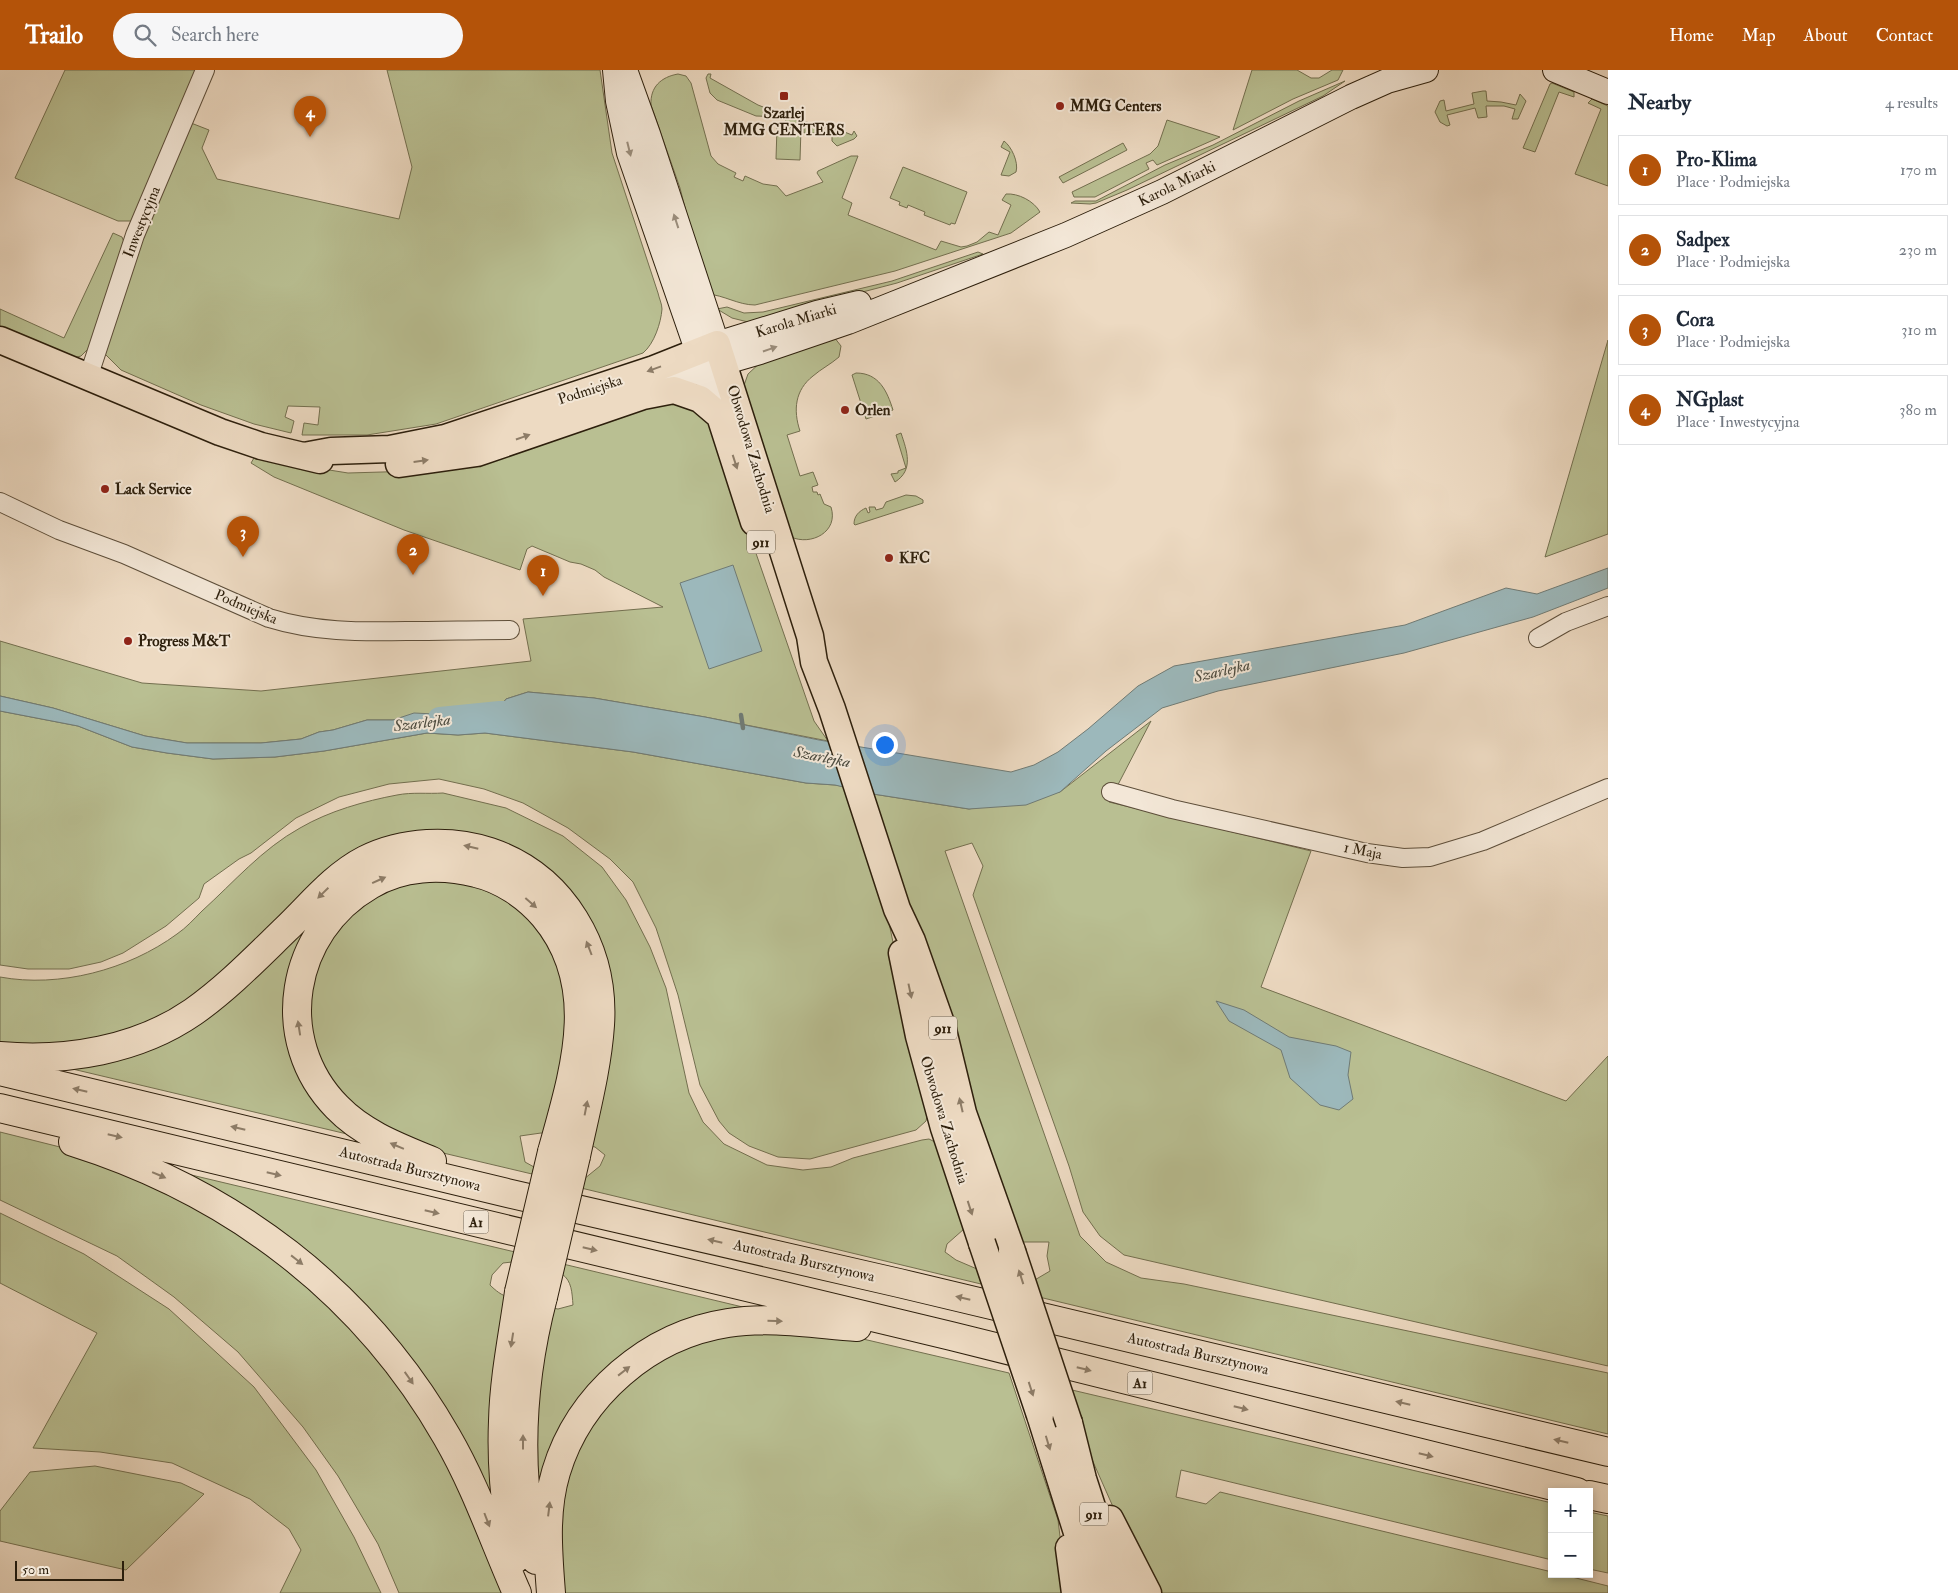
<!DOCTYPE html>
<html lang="en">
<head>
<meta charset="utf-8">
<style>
	body { margin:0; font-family:"IM FELL Double Pica",serif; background:#f6f6f7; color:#1f2937 }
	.controls { position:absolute; right:15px; bottom:15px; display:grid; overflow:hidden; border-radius:0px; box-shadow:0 2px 8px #0003 }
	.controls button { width:45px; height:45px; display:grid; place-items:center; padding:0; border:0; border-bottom:1px solid #e0e1e3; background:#fff; color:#1f2937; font:25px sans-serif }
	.scale { position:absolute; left:15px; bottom:12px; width:109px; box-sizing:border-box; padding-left:5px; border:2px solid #2d1f0c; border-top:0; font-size:14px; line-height:18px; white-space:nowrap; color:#2d1f0c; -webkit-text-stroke:4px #f3e7d7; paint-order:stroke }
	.you { position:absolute; left:884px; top:674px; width:18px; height:18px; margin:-12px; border:4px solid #fff; border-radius:50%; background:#1a73e8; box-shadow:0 0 0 8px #1a73e833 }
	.badge { display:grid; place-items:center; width:32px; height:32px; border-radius:50%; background:#b45309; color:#fff; font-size:16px; font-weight:700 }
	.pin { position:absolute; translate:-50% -41px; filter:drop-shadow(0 1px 2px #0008) }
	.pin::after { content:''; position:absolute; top:26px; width:18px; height:15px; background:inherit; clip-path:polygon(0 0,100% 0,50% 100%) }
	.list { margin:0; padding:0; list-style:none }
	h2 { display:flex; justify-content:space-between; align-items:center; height:65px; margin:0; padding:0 20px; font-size:21px }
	h2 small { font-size:16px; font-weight:400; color:#747a83 }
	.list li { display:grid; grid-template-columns:32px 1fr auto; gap:15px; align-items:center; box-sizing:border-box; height:70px; margin:0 10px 10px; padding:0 10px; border:1px solid #e0e1e3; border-radius:0px }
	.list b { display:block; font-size:19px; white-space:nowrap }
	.list p { margin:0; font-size:16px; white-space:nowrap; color:#747a83 }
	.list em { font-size:16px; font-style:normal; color:#747a83 }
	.icon { flex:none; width:28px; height:28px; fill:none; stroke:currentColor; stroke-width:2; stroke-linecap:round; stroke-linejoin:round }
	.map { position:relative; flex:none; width:1608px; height:1523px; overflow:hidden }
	header { display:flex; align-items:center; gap:30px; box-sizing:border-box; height:70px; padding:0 25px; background:#b45309; color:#fff }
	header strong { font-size:24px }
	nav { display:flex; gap:28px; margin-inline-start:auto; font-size:18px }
	.search { width:350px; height:45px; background:#f6f6f7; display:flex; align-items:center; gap:12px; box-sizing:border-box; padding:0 18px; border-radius:28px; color:#747a83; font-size:19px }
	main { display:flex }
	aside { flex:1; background:#fff }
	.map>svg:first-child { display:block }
	.green { fill:#b9bf92; stroke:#736f4f }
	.water { fill:#9cb8bb; stroke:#707b75 }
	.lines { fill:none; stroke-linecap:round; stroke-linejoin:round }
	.stream { stroke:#707b75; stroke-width:4.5 }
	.river { stroke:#9cb8bb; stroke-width:26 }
	.street-casing { stroke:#5d4e3a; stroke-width:20 }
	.secondary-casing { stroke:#2d1f0c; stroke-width:26 }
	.primary-casing { stroke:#2d1f0c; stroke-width:29 }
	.highway-casing { stroke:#2d1f0c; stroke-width:30 }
	.street { stroke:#f3e7d7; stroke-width:18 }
	.secondary { stroke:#f3e7d7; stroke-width:24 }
	.primary { stroke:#eddac2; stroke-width:26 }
	.highway { stroke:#eddac2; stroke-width:28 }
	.primary-bridge-casing { stroke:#2d1f0c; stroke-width:29; stroke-linecap:butt }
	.highway-bridge-casing { stroke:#2d1f0c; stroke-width:30; stroke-linecap:butt }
	.primary-bridge { stroke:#eddac2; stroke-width:26 }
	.highway-bridge { stroke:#eddac2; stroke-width:28 }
	.oneway { fill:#9a8d7c }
	.oneway2 { fill:#8d7c67 }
	.poi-dot { fill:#8f2418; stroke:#f3e7d7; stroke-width:2 }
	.labels { text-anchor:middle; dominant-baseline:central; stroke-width:4; stroke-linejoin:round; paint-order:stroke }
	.shield { fill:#f3e7d7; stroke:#685b49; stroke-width:1 }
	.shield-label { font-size:14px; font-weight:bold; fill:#2d1f0c }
	.poi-label { font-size:15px; font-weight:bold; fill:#2d1f0c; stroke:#f3e7d7; text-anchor:start }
	.street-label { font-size:15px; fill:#2d1f0c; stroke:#f3e7d7 }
	.water-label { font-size:16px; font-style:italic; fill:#4e4d41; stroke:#f3e7d7 }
</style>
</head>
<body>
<header>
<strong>Trailo</strong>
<div class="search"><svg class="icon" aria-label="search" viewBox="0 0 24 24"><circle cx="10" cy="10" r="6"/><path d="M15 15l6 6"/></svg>Search here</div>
<nav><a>Home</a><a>Map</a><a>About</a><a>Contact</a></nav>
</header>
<main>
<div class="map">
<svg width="1608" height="1523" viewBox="0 0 1608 1523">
	<rect width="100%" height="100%" fill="#eddac2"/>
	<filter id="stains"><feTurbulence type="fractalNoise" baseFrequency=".004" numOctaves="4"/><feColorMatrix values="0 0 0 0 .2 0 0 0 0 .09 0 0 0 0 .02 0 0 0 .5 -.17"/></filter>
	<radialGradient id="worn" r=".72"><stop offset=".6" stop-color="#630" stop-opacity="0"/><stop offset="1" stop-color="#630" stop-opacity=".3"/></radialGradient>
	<!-- green -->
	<path class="green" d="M65,0h131l-63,151h-15l-103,-43z
		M387,0h213l12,83 46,140c1,5 4,11 4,16 -1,14 -8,35 -19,44l-207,71 -69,11h-65l2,-12 14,2 2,-18 -32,-1 -3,11 9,4 -3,12 -37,-9 -53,-19 -80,-35 -16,-16 34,-105 52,-126 18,7 -7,18 15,31 182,40 13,-52z
		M1252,0h45l14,8h8l13,-8h11l-5,10 -45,19 -60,31z
		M678,4l8,2 5,7 20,73 7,8 18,9 -2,4 9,4 2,-5 18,8 14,2 9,10 37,-14 -6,-9 1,-2 33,-15h7l-16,42 10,5 -4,12 88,35 5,-9 20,6 6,-1 10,-4 12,-10 9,3 13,-30 -9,-5 4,-6c12,-1 28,7 34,18l-29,21 -116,38 -140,34c-17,0 -31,-10 -48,-11l-27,-106 -29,-83c-1,-18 10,-28 27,-31z
		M708,4h3l-1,4 48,27 28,11 14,5 28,5c8,2 16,6 24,9l2,-4 3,5 -3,3 -17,7 -5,-5v-14h-8l-1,6h-19v-7l-19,-1 1,-8 -30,-1 -39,-16 -7,-7 -4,-15z
		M1345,11l-22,15 -196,94 -31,13 -6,1 -19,-1 4,-2h21l69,-36 48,-20 86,-44z
		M1552,13l22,9v5l-15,-5 -24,60 -12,-4 27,-64z
		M1483,21h3l1,10 14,1 15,3 4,-11 6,7 -8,18h-6l3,-10 -11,-3h-18l1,11 -9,1 -3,-10 -28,7 3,10 -3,1 -7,-4 -5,-10 5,-11 4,-1 2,11 28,-7 -2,-11z
		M1592,29l16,7v80l-33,-12 26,-65 -13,-6z
		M1167,50l53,17 -63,28 -4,-5 -7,3 3,6 -54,28h-21l-2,-5 78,-38 8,-8z
		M777,57l24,1 -1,32 -24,-1z
		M1004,71c7,5 15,21 12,31l-7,4 -8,-1 9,-23 -9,-5z
		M1123,73l4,7 -64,33 -4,-6z
		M903,97l64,25 -12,32 -4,-1 -1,2 -26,-10 1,-3 -17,-7 -1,3 -8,-3 1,-3 -10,-4z
		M113,163l9,4 2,5 -35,106 -8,8 -11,3 -70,-27v-23l64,29z
		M978,182l5,2 -86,29 -149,39 -16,-4 -15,-9 10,-2 17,6 19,-1 129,-31z
		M834,267l7,9 -2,11c-8,7 -18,12 -26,19 -18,14 -20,34 -13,55l-13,4 13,41 13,-4 5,13 -6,2 1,5h4l1,3 2,-1 4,10 7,3c8,25 -20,39 -40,30l-49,-146 6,-17 14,-13z
		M1608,270v194l-63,23z
		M856,303c23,0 31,18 37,37l-27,9 -14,-44z
		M672,332l25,8 16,19 101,292 14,20 -123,-24 -111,-19 -66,-6 -22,7 -16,22 -21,-7 -22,2 -12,-2 -42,6h-26l-34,10 -14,2 -18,7 -40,4h-74l-42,-7 -92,-28 -53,-12v-55l142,42 119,8 270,-30 -8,-42 140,-12 -59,-30 -9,-7 -14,-6 -11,-2 -38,-16 -5,3 -7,21 -116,-40 -130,-53 -23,-14 3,-5 94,15 68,-2 227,-64z
		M901,363c6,18 13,37 -6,49l-4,-8 7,-1v-2l8,-3 -10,-33z
		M906,425l10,1 7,4v3l-68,22 -1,-1c0,-8 5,-13 12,-16l2,5 2,-1 -1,-5h6l1,3 7,-2 3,-6z
		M0,641l78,15 54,21 35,6 46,6 62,-2 49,-6 103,-18 31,2 27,-2 148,19 173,31 29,2 12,2 36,107 45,217 -2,10 -10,9 -106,29 -32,-2 -29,-11 -20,-13 -10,-12 -19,-36 -22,-90 -22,-67 -23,-46 -23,-23 -42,-31 -45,-25 -39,-14 -45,-10 -50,5 -50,13 -43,21 -45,35 -12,6 -35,25 -5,14 -33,28 -43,27 -22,9 -32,7h-41l-28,-4z
		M1151,651l-42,81 202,49 -50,136 305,114 42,-45v310l-484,-111 -24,-19 -17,-24 -14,-46 -96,-271 10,-29 -11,-23 -27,8 135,385 26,26 35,16 43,6 424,89v61l-569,-137 -6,-16 17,-10 -3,-15 2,-14h-29l-86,-256 -61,-192 96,15 91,-17z
		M443,723l63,15 57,28 39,31 24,33 24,47 16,41 23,105 14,29 21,22 43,21 36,5 28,-3 22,-9 69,-18 7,-1 8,4 27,86 -17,15 -2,8 11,8 21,9 4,15 -400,-96 3,-9 16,-13 5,-11 -10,-8 -9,-2 22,-133 -140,-173 -220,115 -86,66 -66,23 -96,3v-69c59,11 128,-7 177,-43 9,-6 17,-15 25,-23 32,-29 60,-62 98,-83 29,-17 65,-27 97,-33 15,-3 31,-1 46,-2z
		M445,806l70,24 47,61 10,61 -24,112 -7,-1 -21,3 5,26 9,5 -2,7 -110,-26 -40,-18 -54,-44 -23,-62 8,-65 55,-66z
		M322,836l-35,80 60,148 -283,-67 53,-12z
		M0,1062l68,17 157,71 116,92 97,124 67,157h-106l-21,-49 -40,-68 -35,-49 -65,-75 -64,-55 -57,-41 -117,-56z
		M162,1098l353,84 -3,10 -9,1 -11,12 -2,10c5,5 12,11 19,12l-8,231 -101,-173z
		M0,1143l84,41 85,55 85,78 62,83 38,67 27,56h-101l21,-43 -12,-21 -39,-30 -78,-36 -72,-11 -67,-4 64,-115 -97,-50z
		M563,1194l188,45 -107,37 -103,144 -8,2 -2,-45 16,-140 11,2 15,-4c-1,-12 -1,-24 -11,-31z
		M735,1261l128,8 146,34 49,147 9,73h-508l-3,-86 29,-81 68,-66z
		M1072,1320l480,113v57l-371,-90 -5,27 30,7 14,-12 332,80v2h8l48,12v7h-451l-27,-48 -40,-90z
		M95,1396l86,17 23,11 -78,76 -126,-29v-30l30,-39z
		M1589,1442l19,4v57l-19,-4z"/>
	<!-- water -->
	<path class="water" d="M733,495l29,86 -53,18 -29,-86z
		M1608,498v20l-75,29 -129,36 -186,38 -56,17 -56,43 -46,41 -34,13 -57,4 -96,-15 -38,-9 -29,-2 -173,-31 -148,-19 -27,2 -31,-2 -103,18 -49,6 -62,2 -46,-6 -35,-6 -54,-21 -78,-15v-15l53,12 92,28 42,7h74l40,-4 18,-7 14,-2 34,-10h26l21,-7 21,1 12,2 22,-2 21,7 16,-22 22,-7 66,6 111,19 114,23 192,32 23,-7 24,-13 30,-23 50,-43 36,-20 231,-41 101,-37 31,6z
		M1216,931l28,9 45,27 47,9 15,6 -3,23 5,24 -14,11 -19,-5 -30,-27 -9,-28 -52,-29z"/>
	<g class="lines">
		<!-- stream -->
		<path class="stream" d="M741,645l2,13"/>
		<!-- river -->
		<path class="river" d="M440,650l60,-6h31"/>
		<defs>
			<path id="street" d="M88,308l47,-143 70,-165
				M0,432l59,28 65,24 145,64c45,14 90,14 137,13 35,0 69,-1 104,-1
				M1538,568l28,-16 42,-16
				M1111,722l61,17 195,44 36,5 27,-1 53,-16 125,-53"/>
			<path id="secondary" d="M615,0l3,31 11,52 91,263
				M625,0l23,64 69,210 100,-31 42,-10
				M1555,0l53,22
				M651,322l27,-14 27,-10 55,-16 88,-30 218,-87 96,-43 189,-95 36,-16 39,-11"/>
			<path id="primary" d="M0,270l220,92 41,14 59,14
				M304,386l27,-5 59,-2 55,-11 209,-69 63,-25 93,292 4,26 18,47 65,200 15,32 30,85 21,87 49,138
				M399,394l78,-11 166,-57 31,-6 26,9 20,17 34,106
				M902,883l17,83 25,92 38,115
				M1040,1345l56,178
				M1069,1353l14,56 37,114
				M1110,1449l38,74
				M1069,1478l6,45"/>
			<path id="highway" d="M0,986c66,6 138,-6 193,-44 34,-24 63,-54 93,-83 25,-24 48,-53 79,-69 38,-19 86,-21 125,-8 73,25 115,97 110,173 -3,44 -15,88 -24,131
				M0,1001l507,122 392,90 709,169
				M0,1038l951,228 626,156
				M73,1072c159,50 291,150 374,295 29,50 47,104 70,156
				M432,1091c-34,-14 -69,-27 -95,-54 -66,-67 -47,-176 33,-222 31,-19 71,-21 106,-12 26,6 51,23 68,43 59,70 30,156 8,236
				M1589,1425l19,4
				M515,1489c-9,-45 -14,-92 -12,-138 1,-43 10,-86 16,-129
				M536,1490c-20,-89 -16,-175 7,-263
				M551,1523c-3,-40 -7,-81 5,-121 23,-77 93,-137 172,-149 42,-7 87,1 129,4"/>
		</defs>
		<!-- street casing -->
		<use href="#street" class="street-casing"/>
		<!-- secondary casing -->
		<use href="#secondary" class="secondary-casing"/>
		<!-- primary casing -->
		<use href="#primary" class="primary-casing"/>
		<!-- highway casing -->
		<use href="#highway" class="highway-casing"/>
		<!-- street -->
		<use href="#street" class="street"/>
		<!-- secondary -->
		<use href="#secondary" class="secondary"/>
		<!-- primary -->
		<use href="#primary" class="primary"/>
		<!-- highway -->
		<use href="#highway" class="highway"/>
		<defs>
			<path id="primary-bridge" d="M982,1173l58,172
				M1012,1181l57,172"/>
			<path id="highway-bridge" d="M519,1222l33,-140
				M543,1227l33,-141"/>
		</defs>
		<!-- primary-bridge casing -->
		<use href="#primary-bridge" class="primary-bridge-casing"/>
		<!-- highway-bridge casing -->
		<use href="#highway-bridge" class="highway-bridge-casing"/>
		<!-- primary-bridge -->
		<use href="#primary-bridge" class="primary-bridge"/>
		<!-- highway-bridge -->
		<use href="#highway-bridge" class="highway-bridge"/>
	</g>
	<!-- one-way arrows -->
	<defs><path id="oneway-solid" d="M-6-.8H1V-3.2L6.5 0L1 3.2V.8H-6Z" transform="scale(1.25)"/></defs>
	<g class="oneway">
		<use href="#oneway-solid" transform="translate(629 79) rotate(76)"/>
		<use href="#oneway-solid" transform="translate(676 151) rotate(-108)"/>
		<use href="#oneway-solid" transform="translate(770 279) rotate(-19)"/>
	</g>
	<g class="oneway2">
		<use href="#oneway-solid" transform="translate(654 299) rotate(160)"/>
		<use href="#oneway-solid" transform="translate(523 367) rotate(-19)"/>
		<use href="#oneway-solid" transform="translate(421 391) rotate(-8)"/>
		<use href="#oneway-solid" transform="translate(735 392) rotate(72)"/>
		<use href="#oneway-solid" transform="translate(471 777) rotate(-167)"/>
		<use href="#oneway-solid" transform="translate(379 810) rotate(-24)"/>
		<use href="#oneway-solid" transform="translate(323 823) rotate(136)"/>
		<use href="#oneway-solid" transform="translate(531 833) rotate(41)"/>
		<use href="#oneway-solid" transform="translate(589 878) rotate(-111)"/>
		<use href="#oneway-solid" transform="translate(910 921) rotate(78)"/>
		<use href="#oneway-solid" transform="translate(299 958) rotate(-99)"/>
		<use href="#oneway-solid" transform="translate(80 1020) rotate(-167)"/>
		<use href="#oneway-solid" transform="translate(961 1035) rotate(-103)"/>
		<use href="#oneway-solid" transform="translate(586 1038) rotate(-79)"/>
		<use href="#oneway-solid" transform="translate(238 1058) rotate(-167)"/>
		<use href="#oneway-solid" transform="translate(115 1066) rotate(13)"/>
		<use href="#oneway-solid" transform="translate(397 1076) rotate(-157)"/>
		<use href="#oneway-solid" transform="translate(274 1104) rotate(13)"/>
		<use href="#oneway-solid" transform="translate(159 1105) rotate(23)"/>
		<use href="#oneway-solid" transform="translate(970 1138) rotate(72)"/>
		<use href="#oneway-solid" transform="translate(432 1142) rotate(13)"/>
		<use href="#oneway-solid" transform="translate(715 1171) rotate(-167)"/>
		<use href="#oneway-solid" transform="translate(590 1179) rotate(13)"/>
		<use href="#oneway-solid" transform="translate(297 1190) rotate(38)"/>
		<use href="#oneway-solid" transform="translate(1021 1207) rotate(-108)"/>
		<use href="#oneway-solid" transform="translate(963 1228) rotate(-167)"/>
		<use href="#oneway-solid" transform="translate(775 1251) rotate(1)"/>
		<use href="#oneway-solid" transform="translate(512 1270) rotate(99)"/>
		<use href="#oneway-solid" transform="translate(1084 1299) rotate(14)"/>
		<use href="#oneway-solid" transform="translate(624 1301) rotate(-38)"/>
		<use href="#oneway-solid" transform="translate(409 1308) rotate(55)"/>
		<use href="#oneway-solid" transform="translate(1031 1319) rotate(72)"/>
		<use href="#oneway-solid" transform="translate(1403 1333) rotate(-167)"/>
		<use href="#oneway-solid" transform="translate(1241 1338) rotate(14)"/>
		<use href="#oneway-solid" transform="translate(1561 1371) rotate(-167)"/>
		<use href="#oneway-solid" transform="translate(523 1372) rotate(-90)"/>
		<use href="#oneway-solid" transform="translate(1048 1373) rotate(73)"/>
		<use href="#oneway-solid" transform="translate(1426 1385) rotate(14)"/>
		<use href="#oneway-solid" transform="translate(549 1439) rotate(-83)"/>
		<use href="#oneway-solid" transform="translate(487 1450) rotate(69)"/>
	</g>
	<!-- markers -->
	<g class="poi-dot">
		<rect x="779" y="21" width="10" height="10" rx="2.5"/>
		<circle cx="1060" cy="36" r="5"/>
		<circle cx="845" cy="340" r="5"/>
		<circle cx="105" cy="419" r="5"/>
		<circle cx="889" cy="488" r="5"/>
		<circle cx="128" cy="571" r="5"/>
	</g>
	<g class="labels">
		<!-- shield labels -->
		<g class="shield">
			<rect x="747" y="460.5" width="28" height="23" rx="4"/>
			<rect x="929" y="946.5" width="28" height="23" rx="4"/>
			<rect x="463.5" y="1140.5" width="25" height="23" rx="4"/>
			<rect x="1127.5" y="1301.5" width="25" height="23" rx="4"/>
			<rect x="1080" y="1432.5" width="28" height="23" rx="4"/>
		</g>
		<g class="shield-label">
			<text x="761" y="472">911</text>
			<text x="943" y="958">911</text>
			<text x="476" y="1152">A1</text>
			<text x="1140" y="1313">A1</text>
			<text x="1094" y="1444">911</text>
		</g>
		<!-- poi labels -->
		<g class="poi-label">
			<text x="1070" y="36">MMG Centers</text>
			<text x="784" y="43" text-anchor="middle">Szarlej<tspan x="784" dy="17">MMG CENTERS</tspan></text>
			<text x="855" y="340">Orlen</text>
			<text x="115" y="419">Lack Service</text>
			<text x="899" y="488">KFC</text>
			<text x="138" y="571">Progress M&amp;T</text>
		</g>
		<!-- street labels -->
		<g class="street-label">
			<text transform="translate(1177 114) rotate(-26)">Karola Miarki</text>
			<text transform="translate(142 152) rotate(-68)">Inwestycyjna</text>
			<text transform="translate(796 251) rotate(-17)">Karola Miarki</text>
			<text transform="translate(590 320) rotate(-18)">Podmiejska</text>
			<text transform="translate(751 379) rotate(73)">Obwodowa Zachodnia</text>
			<text transform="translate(246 537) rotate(23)">Podmiejska</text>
			<text transform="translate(1363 781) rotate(11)">1 Maja</text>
			<text transform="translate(944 1050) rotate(73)">Obwodowa Zachodnia</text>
			<text transform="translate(410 1099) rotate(14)">Autostrada Bursztynowa</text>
			<text transform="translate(804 1191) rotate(13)">Autostrada Bursztynowa</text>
			<text transform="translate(1198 1284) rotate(13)">Autostrada Bursztynowa</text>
		</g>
		<!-- water labels -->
		<g class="water-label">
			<text transform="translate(1222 601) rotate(-13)">Szarlejka</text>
			<text transform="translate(422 653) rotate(-7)">Szarlejka</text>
			<text transform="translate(822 687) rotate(11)">Szarlejka</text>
		</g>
	</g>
	<rect width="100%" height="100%" filter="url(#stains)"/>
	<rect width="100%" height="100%" fill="url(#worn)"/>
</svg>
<div class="controls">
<button>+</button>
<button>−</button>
</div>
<div class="scale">50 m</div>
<div class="you"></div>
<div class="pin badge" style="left:543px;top:526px">1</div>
<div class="pin badge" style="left:413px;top:505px">2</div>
<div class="pin badge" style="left:243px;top:487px">3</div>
<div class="pin badge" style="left:310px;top:67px">4</div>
</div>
<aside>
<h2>Nearby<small>4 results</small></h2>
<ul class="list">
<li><span class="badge">1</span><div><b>Pro-Klima</b><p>Place · Podmiejska</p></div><em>170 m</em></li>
<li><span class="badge">2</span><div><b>Sadpex</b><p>Place · Podmiejska</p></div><em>230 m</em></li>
<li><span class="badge">3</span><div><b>Cora</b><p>Place · Podmiejska</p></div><em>310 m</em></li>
<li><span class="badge">4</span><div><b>NGplast</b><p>Place · Inwestycyjna</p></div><em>380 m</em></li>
</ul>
</aside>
</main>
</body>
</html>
